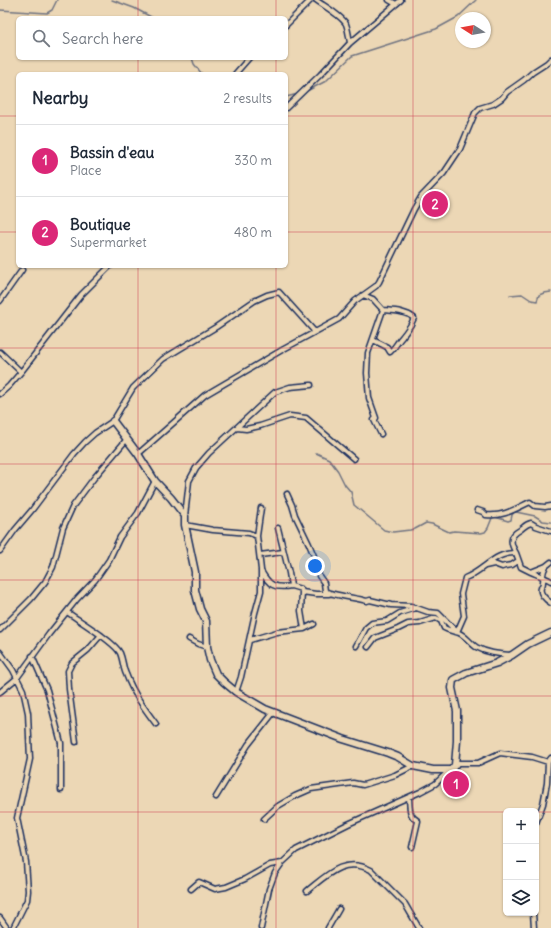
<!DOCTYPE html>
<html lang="en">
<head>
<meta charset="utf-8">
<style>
	body { margin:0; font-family:Delius,sans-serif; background:#f6f6f7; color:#1f2937 }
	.controls { position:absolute; right:12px; bottom:12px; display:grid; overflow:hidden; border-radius:6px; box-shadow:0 1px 3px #0004 }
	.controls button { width:36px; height:36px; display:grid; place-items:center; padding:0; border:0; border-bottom:1px solid #e0e1e3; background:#fff; color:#1f2937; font:20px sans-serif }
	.compass { position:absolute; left:455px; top:12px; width:36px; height:36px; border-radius:50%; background:#fff; box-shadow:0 1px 3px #0004; rotate:281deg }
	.you { position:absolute; left:315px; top:566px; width:14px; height:14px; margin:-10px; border:3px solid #fff; border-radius:50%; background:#1a73e8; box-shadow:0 0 0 6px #1a73e833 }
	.badge { display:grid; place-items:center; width:26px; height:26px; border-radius:50%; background:#db2777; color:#fff; font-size:13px; font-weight:700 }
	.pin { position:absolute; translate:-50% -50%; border:2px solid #fff; box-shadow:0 1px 4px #0006 }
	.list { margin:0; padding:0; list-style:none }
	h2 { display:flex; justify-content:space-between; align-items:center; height:52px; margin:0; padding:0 16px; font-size:17px }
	h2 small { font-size:13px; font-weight:400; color:#747a83 }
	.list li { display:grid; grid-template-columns:26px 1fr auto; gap:12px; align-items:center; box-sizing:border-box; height:72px; padding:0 16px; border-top:1px solid #e0e1e3 }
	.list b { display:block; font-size:15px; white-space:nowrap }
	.list p { margin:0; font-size:13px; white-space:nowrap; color:#747a83 }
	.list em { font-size:13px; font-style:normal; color:#747a83 }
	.icon { flex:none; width:22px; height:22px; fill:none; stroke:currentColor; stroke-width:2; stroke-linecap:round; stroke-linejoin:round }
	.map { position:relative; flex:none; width:551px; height:928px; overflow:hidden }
	.search { position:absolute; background:#fff; box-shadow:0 1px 3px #0004; left:16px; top:16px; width:272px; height:44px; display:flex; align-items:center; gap:10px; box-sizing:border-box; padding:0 14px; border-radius:6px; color:#747a83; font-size:15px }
	.panel { position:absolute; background:#fff; box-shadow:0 1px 3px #0004; left:16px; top:72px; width:272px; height:196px; border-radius:6px }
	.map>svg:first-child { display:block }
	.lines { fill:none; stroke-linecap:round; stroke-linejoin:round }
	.stream { stroke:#6f7381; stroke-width:1.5 }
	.street-casing { stroke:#1b2f5e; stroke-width:7 }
	.secondary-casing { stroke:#1b2f5e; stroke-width:9 }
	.street { stroke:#ecd7b5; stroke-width:4 }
	.secondary { stroke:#ecd7b5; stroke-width:6 }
	.grid { fill:none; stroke:#d1495b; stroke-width:1; stroke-opacity:0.55 }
</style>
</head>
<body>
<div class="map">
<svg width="551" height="928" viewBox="0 0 551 928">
	<rect width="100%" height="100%" fill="#ecd7b5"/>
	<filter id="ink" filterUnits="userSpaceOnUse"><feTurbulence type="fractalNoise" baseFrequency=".025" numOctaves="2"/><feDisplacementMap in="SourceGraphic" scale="8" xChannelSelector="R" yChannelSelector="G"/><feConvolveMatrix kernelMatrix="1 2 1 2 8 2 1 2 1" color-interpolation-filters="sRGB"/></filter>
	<g filter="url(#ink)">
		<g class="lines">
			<!-- stream -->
			<path class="stream" d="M112,0l22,8 19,10
				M0,10l47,3 5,-3 5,-10
				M192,58l2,6 8,10
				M303,93l23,-12 26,-25 84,-27 22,-12 18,-17
				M286,97l12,-3
				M510,295l12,-1 9,6 6,1 2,-6 5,-2 7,-1
				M316,453l13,6 9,12 7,14 6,7 3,13 30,25 9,2 17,-2 5,-1 11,-6 6,1 17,8 5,-1 27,2 4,-1 3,-4 4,-10 3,-1 13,4 3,-1 1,-5 2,-3h2l19,4 8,5 8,1"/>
			<defs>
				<path id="street" d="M316,0c8,6 26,16 30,24 2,5 3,13 4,19
					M389,0l7,4
					M286,25l25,-25
					M235,74l14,-16
					M286,108l34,-33 30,-32 51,-43
					M363,295l10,4 10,11 -15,43 -1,20 2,25 7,20 -2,2 7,14
					M0,301l22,-31
					M373,340l14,7 3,5c6,-5 7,-10 12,-15 6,-8 8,-9 12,-19 -9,-7 -20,-7 -31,-8
					M0,352l21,20
					M0,394l9,-8 12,-14 60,-77 29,-29
					M237,428l9,1 14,-3 30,-10 16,2 48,41
					M138,454l67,-59 77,-45 57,-31 16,-18 21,-15 3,-4 35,-73 7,-12 23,-24 16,-24 15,-36 5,-5 13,-4 9,-6 5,-6 17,-12 9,-8 14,-9 4,-4
					M287,494l5,11 3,10 14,29 8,19 2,13 5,7 1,8c6,4 32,7 42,10l3,-1 21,5 20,1 17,6 10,1 19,19
					M477,510l6,2 3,3c17,2 29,-6 44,-13l5,4 10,1 6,-1
					M185,516l4,-35 7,-13 13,-15 66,-61 15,-5 21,-2
					M185,525l28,5 36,3 8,3
					M278,528l11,45 2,13 10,3 1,3 -1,19 3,18
					M0,551l15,-21 17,-20 42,-56 11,-12 10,-9 18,-12 20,-33 30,-29 53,-32 38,-26 13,-6 12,-3 36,40
					M516,553c-6,-10 -7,-17 4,-23 4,-3 6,-6 11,-7l5,3 15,5
					M260,555l23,-3
					M485,566l9,-2 8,3 3,-1 7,-1 6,-4
					M546,566c-5,9 -2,7 -3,16 0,4 -1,2 -2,6 -2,5 5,12 10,15
					M261,571c8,14 13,18 30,15
					M531,572c7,3 13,5 20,9
					M302,592l14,2h13
					M67,612c11,8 48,30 53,41 3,7 3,15 6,21 7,19 18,34 30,50
					M0,630l31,-31 14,-17 8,-15 10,-39 10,-22 21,-28 33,-39
					M457,632l7,-16 -3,-22 4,-16c19,-7 29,-26 51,-25l5,14 10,5 15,-6 5,-4
					M189,639l9,5 9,3
					M250,640l27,-8 27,-3 10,-5
					M356,646l10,-18 6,-5 15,-2 13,-8 16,-5
					M368,647l7,-9 23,-9 10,-5 12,-1 16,-5 5,3 3,7c5,3 10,3 15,5 7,3 11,10 17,14 11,6 22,7 34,8
					M0,652l13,18 10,20 5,23 1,24 1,22 -13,59 9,44 2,29 -1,9 -14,28
					M32,656l15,34 14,53v47
					M0,692l17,-14 32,-44 28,-35 18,-19 14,-20 11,-23 18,-24 17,-32
					M236,692l5,-15 14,-64 6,-22v-21l-4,-34 4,-28
					M76,742l-7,-53 -1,-18 4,-8 16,-13 13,-15
					M455,765l3,-2h20l22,-10 32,4 16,5 3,-4
					M216,797l32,-52 26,-33
					M409,797c1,10 -1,19 9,24l-6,26
					M264,819l14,-13 17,-10 16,-7 42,-6 10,2 32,-10 18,-9
					M536,823l7,-19 4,-21 1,-21
					M191,889l8,-7 16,7 11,-2 19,-8 25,-14 12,-2
					M307,891c20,-16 37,-35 64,-21l34,34 14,24
					M533,913l1,15
					M0,918l7,10
					M261,928l8,-39 6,-16 7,-10 14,-13 52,-26 72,-32 15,-8 15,-14
					M328,928l11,-19"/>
				<path id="secondary" d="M113,421l25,33 17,27 16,17 14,18v9l10,47v18l5,19 6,12 1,26 3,13 6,14 8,8 12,10 29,17 78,30 45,14 10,4 15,9 20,4h18l4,-5 2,-24v-30l-5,-23 1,-8 13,-7 31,-10 15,-8 16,-11 23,-11"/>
			</defs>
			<!-- street casing -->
			<use href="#street" class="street-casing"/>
			<!-- secondary casing -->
			<use href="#secondary" class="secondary-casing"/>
			<!-- street -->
			<use href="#street" class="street"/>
			<!-- secondary -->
			<use href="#secondary" class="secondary"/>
		</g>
	</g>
	<!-- grid -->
	<path class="grid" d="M138,0v18M276,0v18M413,0v928M138,58v16M276,58v16M0,116h18M286,116h265M0,232h18M286,232h265M138,266v662M276,266v662M0,348h551M0,464h551M0,580h551M0,696h551M0,812h506M536,812h15"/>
</svg>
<div class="controls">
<button>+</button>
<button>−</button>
<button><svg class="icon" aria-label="layers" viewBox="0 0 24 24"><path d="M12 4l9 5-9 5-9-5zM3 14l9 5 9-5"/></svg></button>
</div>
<svg class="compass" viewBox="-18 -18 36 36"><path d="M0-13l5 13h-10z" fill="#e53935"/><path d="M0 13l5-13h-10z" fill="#747a83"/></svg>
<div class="you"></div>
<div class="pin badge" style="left:456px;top:784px">1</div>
<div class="pin badge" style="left:435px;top:204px">2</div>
<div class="search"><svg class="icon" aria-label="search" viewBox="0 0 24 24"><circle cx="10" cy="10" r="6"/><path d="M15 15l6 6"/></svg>Search here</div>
<section class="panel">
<h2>Nearby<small>2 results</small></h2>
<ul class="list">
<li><span class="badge">1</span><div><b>Bassin d'eau</b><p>Place</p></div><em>330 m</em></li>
<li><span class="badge">2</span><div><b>Boutique</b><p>Supermarket</p></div><em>480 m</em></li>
</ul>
</section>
</div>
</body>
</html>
